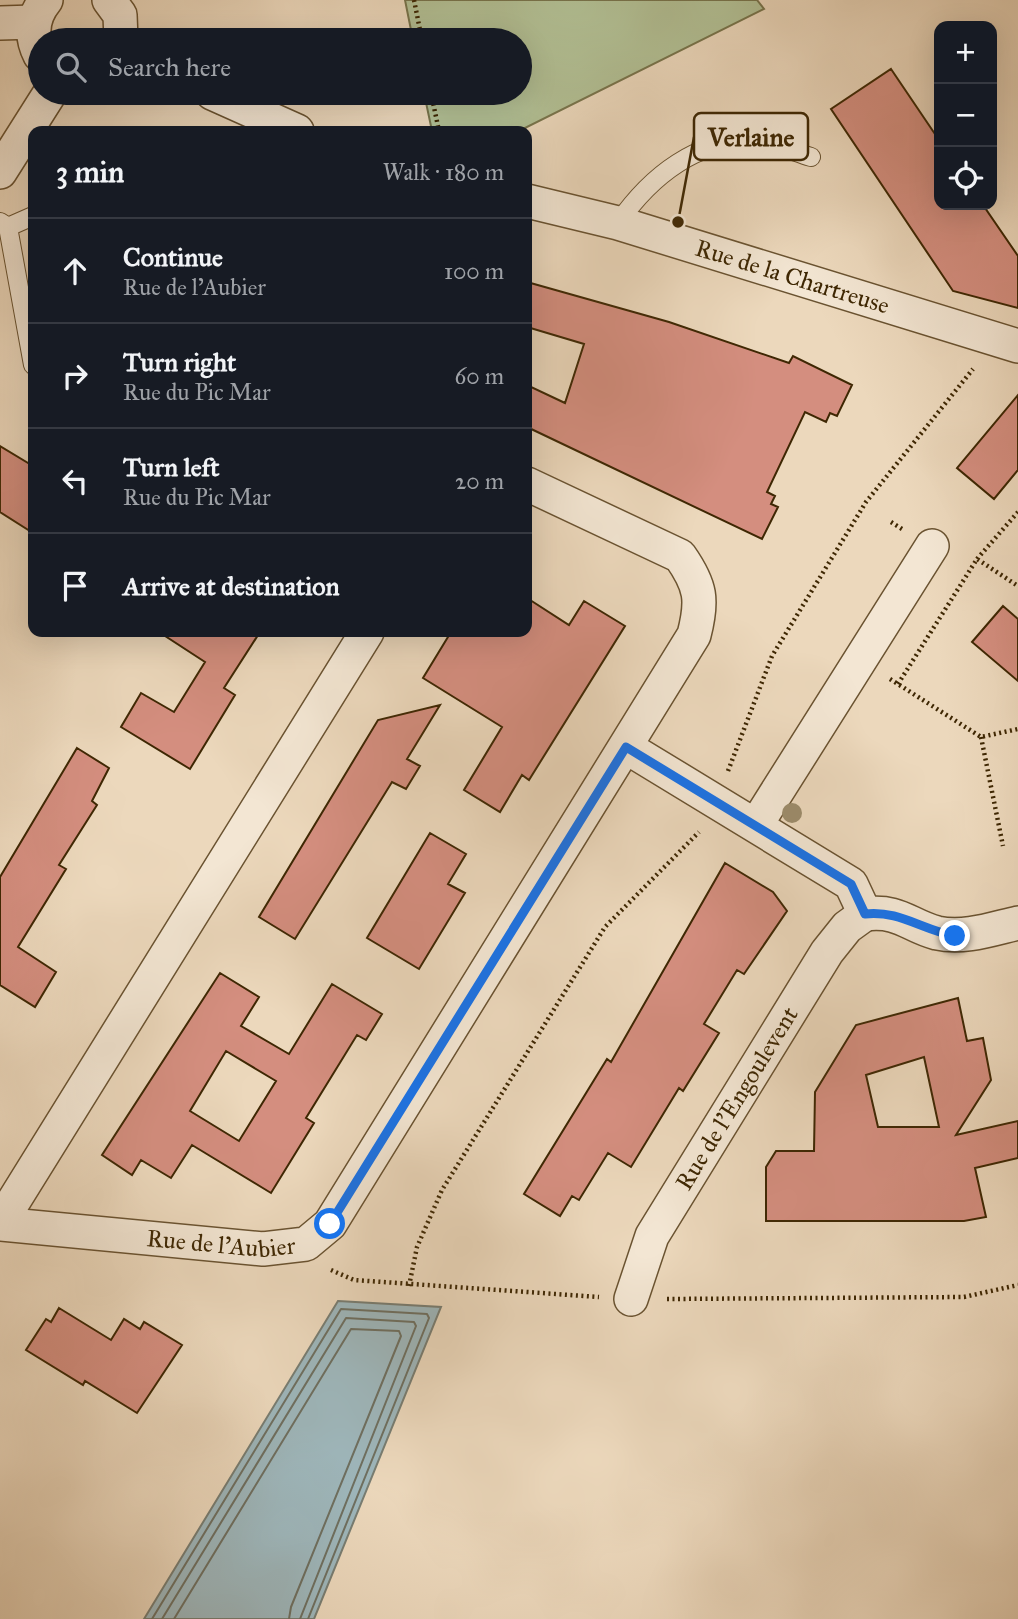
<!DOCTYPE html>
<html lang="en">
<head>
<meta charset="utf-8">
<style>
	body { margin:0; font-family:"IM FELL Great Primer",serif; background:#242831; color:#f1f3f6 }
	.controls { position:absolute; right:21px; top:21px; display:grid; overflow:hidden; border-radius:14px; box-shadow:0 7px 28px #0002 }
	.controls button { width:63px; height:63px; display:grid; place-items:center; padding:0; border:0; border-bottom:2px solid #363941; background:#171b24; color:#f1f3f6; font:35px sans-serif }
	.stop { position:absolute; width:21px; height:21px; margin:-16px; border:5px solid #1a73e8; border-radius:50%; background:#fff }
	.stop.end { background:#1a73e8; border-color:#fff; box-shadow:0 2px 7px #0008 }
	.list { margin:0; padding:0; list-style:none }
	h2 { display:flex; justify-content:space-between; align-items:center; height:91px; margin:0; padding:0 28px; font-size:30px }
	h2 small { font-size:23px; font-weight:400; color:#9ea1a6 }
	.list li { display:grid; grid-template-columns:46px 1fr auto; gap:21px; align-items:center; box-sizing:border-box; height:105px; padding:0 28px; border-top:2px solid #363941 }
	.list b { display:block; font-size:26px; white-space:nowrap }
	.list p { margin:0; font-size:23px; white-space:nowrap; color:#9ea1a6 }
	.list em { font-size:23px; font-style:normal; color:#9ea1a6 }
	.icon { flex:none; width:38px; height:38px; fill:none; stroke:currentColor; stroke-width:2; stroke-linecap:round; stroke-linejoin:round }
	.map { position:relative; flex:none; width:1018px; height:1619px; overflow:hidden }
	.search { position:absolute; background:#171b24; box-shadow:0 7px 28px #0002; left:28px; top:28px; width:504px; height:77px; display:flex; align-items:center; gap:18px; box-sizing:border-box; padding:0 24px; border-radius:38px; color:#9ea1a6; font-size:26px }
	.panel { position:absolute; background:#171b24; box-shadow:0 7px 28px #0002; left:28px; top:126px; width:504px; height:511px; border-radius:14px }
	.map>svg:first-child { display:block }
	.green { fill:#b2c095; stroke:#78744c; stroke-width:2 }
	.water { fill:#9eb7bc; stroke:#787d72; stroke-width:2 }
	.lines { fill:none; stroke-linecap:round; stroke-linejoin:round }
	.shore { stroke:#6e6f60; stroke-width:2 }
	.building { fill:#d48e7f; stroke:#3e2703; stroke-width:2; fill-rule:evenodd }
	.service-casing { stroke:#6a5331; stroke-width:20 }
	.minor-casing { stroke:#6a5331; stroke-width:36 }
	.path { stroke:#3e2703; stroke-width:4.5; stroke-dasharray:2 3.5; stroke-linecap:butt }
	.service { stroke:#f3e6d3; stroke-width:18 }
	.minor { stroke:#f3e6d3; stroke-width:33 }
	.tree { fill:#9c8c6b }
	.route { stroke:#1a73e8; stroke-width:9 }
	.labels { text-anchor:middle; dominant-baseline:central; stroke-width:7; stroke-linejoin:round; paint-order:stroke }
	.street-label { font-size:24px; fill:#3e2703; stroke:#f3e6d3 }
	.leader { fill:none; stroke:#3e2703; stroke-width:2.5 }
	.callout-dot { fill:#3e2703; stroke:#f3e6d3; stroke-width:2.5 }
	.callout { fill:#f3e6d3; stroke:#3e2703; stroke-width:2.5 }
	.callout-label { font-size:26px; text-anchor:middle; font-weight:bold; fill:#3e2703 }
</style>
</head>
<body>
<div class="map">
<svg width="1018" height="1619" viewBox="0 0 1018 1619">
	<rect width="100%" height="100%" fill="#ecd8bc"/>
	<filter id="stains"><feTurbulence type="fractalNoise" baseFrequency=".00286" numOctaves="4"/><feColorMatrix values="0 0 0 0 .2 0 0 0 0 .09 0 0 0 0 .02 0 0 0 .5 -.17"/></filter>
	<radialGradient id="worn" r=".72"><stop offset=".6" stop-color="#630" stop-opacity="0"/><stop offset="1" stop-color="#630" stop-opacity=".3"/></radialGradient>
	<!-- green -->
	<path class="green" d="M405,0h352l7,9 -241,120 -91,2 -8,-38h96v-53h-107z"/>
	<!-- water -->
	<path class="water" d="M338,1301l103,6 -127,312h-170z"/>
	<g class="lines">
		<!-- shore -->
		<path class="shore" d="M152,1619l189,-310 86,5 2,4 -121,301
			M162,1619l184,-301 68,4 2,4 -116,293
			M174,1619l177,-290 48,2 2,5 -110,271 -2,12"/>
	</g>
	<!-- building -->
	<path class="building" d="M891,69l48,71v65h44l35,51v52l-65,-17 -122,-182z
		M527,282l142,40 120,41 4,-7 59,29 -15,31 -7,-3 -4,9 -21,-10 -38,80 8,4 -4,8 7,3 -16,32 -235,-112v-42l38,18 19,-59 -57,-17z
		M1018,395v75l-24,29 -37,-31z
		M0,446l33,20v67l-33,-21z
		M527,598l42,27 15,-24 41,25 -96,154 -7,-5 -22,37 -36,-22 38,-63 -79,-49 28,-46h76z
		M1003,606l15,13v62l-46,-39z
		M159,632h101l-36,56 11,7 -45,74 -69,-42 20,-34 33,19 31,-50z
		M440,705l-33,54 13,7 -14,23 -14,-7 -97,157 -36,-22 119,-197z
		M77,748l32,20 -17,33 5,4 -38,60 7,4 -48,78 38,25 -21,35 -35,-22v-108z
		M430,833l36,21 -18,30 17,9 -46,76 -52,-31z
		M725,863l48,29 14,19 -43,63 -7,-4 -33,54 15,9 -36,58 -4,-3 -48,79 -23,-14 -29,47 -7,-4 -12,20 -36,-22 83,-135 4,3z
		M220,973l39,24 -18,29 48,28 43,-70 50,30 -16,26 -9,-5 -51,83 8,5 -43,70 -79,-48 -21,33 -30,-18 -9,15 -30,-20zM226,1051l50,30 -37,60 -49,-30z
		M958,998l9,43 16,-3 8,42 -35,55 62,-14v37l-43,10 11,49 -22,4h-198v-54l10,-16h38l1,-59 41,-67zM924,1057l15,70h-61l-12,-52z
		M59,1308l52,32 13,-21 16,10 4,-7 38,23 -45,68 -52,-32 -2,4 -57,-35 20,-31 5,3z"/>
	<g class="lines">
		<defs>
			<path id="service" d="M0,222l8,5 25,-11
				M618,223c32,-46 80,-86 140,-81 17,1 36,10 53,15
				M8,227l25,138"/>
			<g id="minor">
				<path d="M109,0l11,15 1,25"/>
				<path d="M0,23l34,-1"/>
				<path d="M40,55c-10,-19 -8,-38 6,-55"/>
				<path d="M212,93l85,38"/>
				<path d="M0,172l50,-79"/>
				<path id="s1" d="M527,201l91,22 400,123"/>
				<path d="M626,747l225,137 14,30c36,-4 42,11 72,19 27,6 55,-4 81,-10"/>
				<path d="M756,825l176,-279"/>
				<path d="M0,1223l367,-591"/>
				<path id="s2" d="M0,1224l263,25 43,-5 24,-20 364,-589c9,-35 7,-49 -14,-79l-153,-72"/>
				<path id="s3" d="M631,1299l21,-63 175,-284 20,-25 18,-13"/>
			</g>
		</defs>
		<!-- service casing -->
		<use href="#service" class="service-casing"/>
		<!-- minor casing -->
		<use href="#minor" class="minor-casing"/>
		<!-- path -->
		<path class="path" d="M414,0l8,40
			M431,93l8,38
			M891,522l11,7
			M977,559l41,-47
			M890,679l91,58 37,-8
			M898,684l79,-125 41,27
			M981,737l22,109
			M728,771l44,-115 94,-154 107,-133
			M331,1270l23,10 245,17
			M409,1286l8,-39 25,-57 163,-263 94,-95
			M667,1299l297,-2 54,-12"/>
		<!-- service -->
		<use href="#service" class="service"/>
		<!-- minor -->
		<use href="#minor" class="minor"/>
	</g>
	<!-- trees -->
	<circle class="tree" cx="792" cy="813" r="10"/>
	<g class="lines">
		<!-- route -->
		<path class="route" d="M330,1224l296,-477 225,137 14,30c34,-4 57,16 90,22"/>
	</g>
	<g class="labels">
		<!-- street labels -->
		<g class="street-label">
			<text stroke="none"><textPath href="#s1" startOffset="276">Rue de la Chartreuse</textPath></text>
			<text stroke="none"><textPath href="#s3" startOffset="228">Rue de l'Engoulevent</textPath></text>
			<text stroke="none"><textPath href="#s2" startOffset="222">Rue de l'Aubier</textPath></text>
		</g>
	</g>
	<!-- callouts -->
	<path class="leader" d="M678 222L694 137"/>
	<circle class="callout-dot" cx="678" cy="222" r="7"/>
	<rect class="callout" x="694" y="113" width="114" height="47" rx="7"/>
	<g class="callout-label">
		<text x="751" y="146">Verlaine</text>
	</g>
	<rect width="100%" height="100%" filter="url(#stains)"/>
	<rect width="100%" height="100%" fill="url(#worn)"/>
</svg>
<div class="controls">
<button>+</button>
<button>−</button>
<button><svg class="icon" aria-label="locate" viewBox="0 0 24 24"><circle cx="12" cy="12" r="6"/><path d="M12 2v4M12 18v4M2 12h4M18 12h4"/></svg></button>
</div>
<div class="stop" style="left:330px;top:1224px"></div>
<div class="stop end" style="left:955px;top:936px"></div>
<div class="search"><svg class="icon" aria-label="search" viewBox="0 0 24 24"><circle cx="10" cy="10" r="6"/><path d="M15 15l6 6"/></svg>Search here</div>
<section class="panel">
<h2>3 min<small>Walk · 180 m</small></h2>
<ul class="list">
<li><svg class="icon" aria-label="ahead" viewBox="0 0 24 24"><path d="M12 20V5M6 11l6-6 6 6"/></svg><div><b>Continue</b><p>Rue de l'Aubier</p></div><em>100 m</em></li>
<li><svg class="icon" aria-label="right" viewBox="0 0 24 24"><path d="M7 20v-9h11M14 6l5 5-5 5"/></svg><div><b>Turn right</b><p>Rue du Pic Mar</p></div><em>60 m</em></li>
<li><svg class="icon" aria-label="left" viewBox="0 0 24 24"><path d="M17 20v-9H6M10 6l-5 5 5 5"/></svg><div><b>Turn left</b><p>Rue du Pic Mar</p></div><em>20 m</em></li>
<li><svg class="icon" aria-label="arrive" viewBox="0 0 24 24"><path d="M6 21V4h12l-3 4 3 4H6"/></svg><div><b>Arrive at destination</b></div></li>
</ul>
</section>
</div>
</body>
</html>
